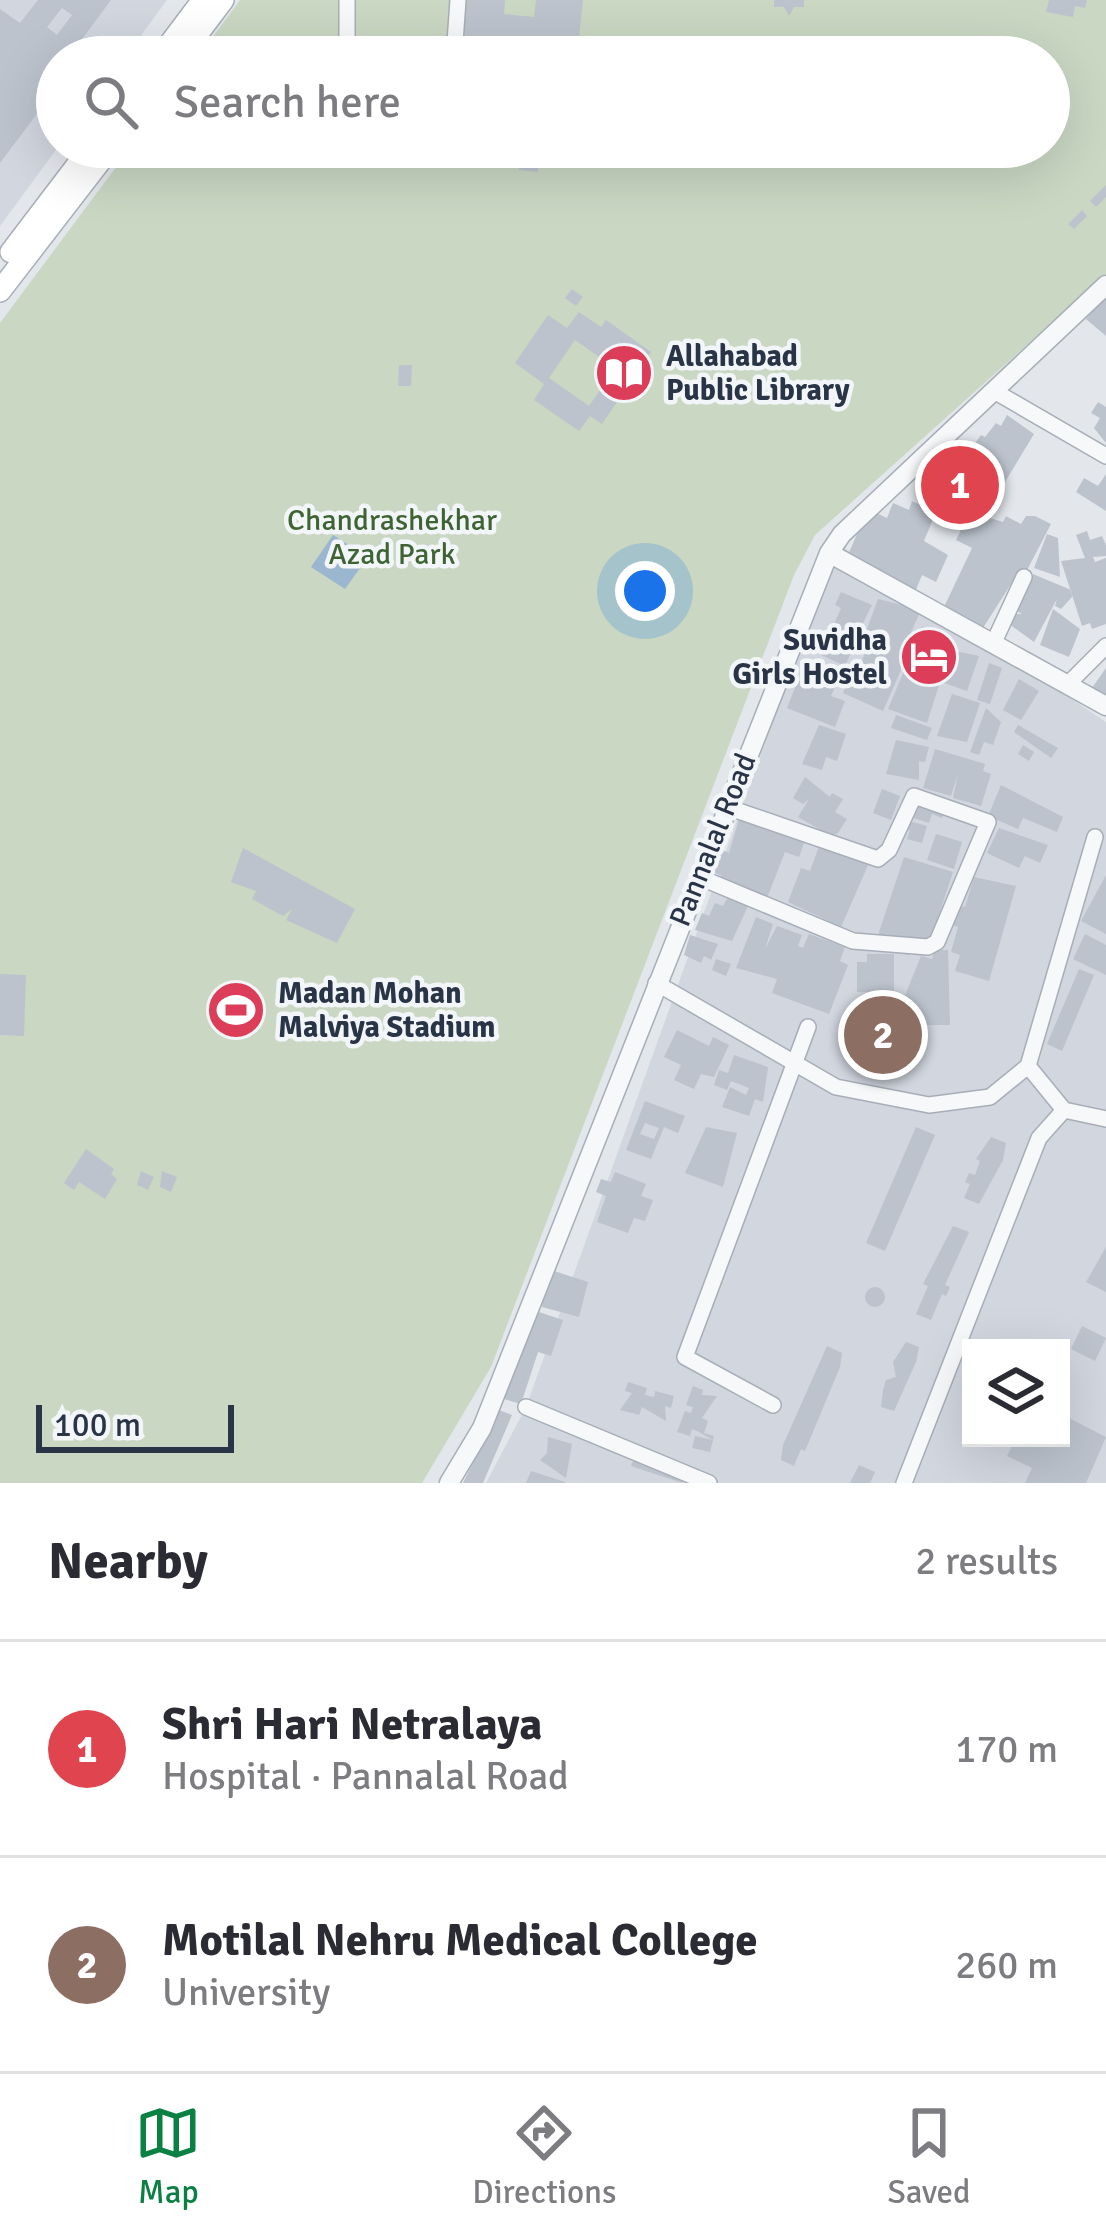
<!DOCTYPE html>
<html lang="en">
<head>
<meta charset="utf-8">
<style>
	body { margin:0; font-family:Signika,sans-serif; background:#f7f7f7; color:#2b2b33 }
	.controls { position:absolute; right:36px; bottom:36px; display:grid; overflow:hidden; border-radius:0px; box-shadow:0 12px 48px #0002 }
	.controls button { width:108px; height:108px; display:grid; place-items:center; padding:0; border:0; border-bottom:3px solid #e1e1e2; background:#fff; color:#2b2b33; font:60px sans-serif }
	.scale { position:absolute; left:36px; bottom:30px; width:198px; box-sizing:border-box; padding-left:12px; border:6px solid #293447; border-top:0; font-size:33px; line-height:42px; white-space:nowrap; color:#293447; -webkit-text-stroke:9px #f3f6f9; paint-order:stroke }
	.you { position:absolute; left:645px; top:591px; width:42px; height:42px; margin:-30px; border:9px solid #fff; border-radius:50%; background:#1a73e8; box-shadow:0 0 0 18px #1a73e833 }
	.badge { display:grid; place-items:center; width:78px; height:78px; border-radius:50%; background:#0b8043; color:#fff; font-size:39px; font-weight:700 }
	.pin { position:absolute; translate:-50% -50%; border:6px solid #fff; box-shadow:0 3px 12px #0006 }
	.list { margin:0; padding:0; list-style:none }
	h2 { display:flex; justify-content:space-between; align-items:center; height:156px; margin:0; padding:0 48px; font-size:51px }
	h2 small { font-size:39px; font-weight:400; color:#7c7c81 }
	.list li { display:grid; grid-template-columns:78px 1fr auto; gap:36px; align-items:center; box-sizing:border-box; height:216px; padding:0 48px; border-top:3px solid #e1e1e2 }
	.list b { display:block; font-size:45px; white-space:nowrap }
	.list p { margin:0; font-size:39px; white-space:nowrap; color:#7c7c81 }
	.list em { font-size:39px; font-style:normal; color:#7c7c81 }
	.icon { flex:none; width:66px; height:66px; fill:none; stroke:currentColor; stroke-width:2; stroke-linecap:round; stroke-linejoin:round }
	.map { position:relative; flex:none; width:1106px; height:1483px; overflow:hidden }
	.search { position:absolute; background:#fff; box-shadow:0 12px 48px #0002; left:36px; right:36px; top:36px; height:132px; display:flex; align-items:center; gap:30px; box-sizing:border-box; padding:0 42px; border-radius:66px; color:#7c7c81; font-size:45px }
	.sheet { height:588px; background:#fff }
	nav { display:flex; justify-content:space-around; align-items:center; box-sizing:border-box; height:168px; border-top:3px solid #e1e1e2; background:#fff; font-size:33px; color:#7c7c81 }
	nav a { display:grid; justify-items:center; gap:6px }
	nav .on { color:#0b8043 }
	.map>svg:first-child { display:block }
	.built { fill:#d1d6df; fill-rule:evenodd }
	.green { fill:#c9d7c3 }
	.water { fill:#9bb6cf }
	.building { fill:#bcc3cd; fill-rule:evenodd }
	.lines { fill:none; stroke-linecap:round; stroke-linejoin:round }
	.minor-casing { stroke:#a7aeb7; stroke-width:18 }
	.tertiary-casing { stroke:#a7aeb7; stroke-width:21 }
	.secondary-casing { stroke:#a7aeb7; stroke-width:24 }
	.minor { stroke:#f6f8fa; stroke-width:15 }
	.tertiary { stroke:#f6f8fa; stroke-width:18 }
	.secondary { stroke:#fff; stroke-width:21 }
	.labels { text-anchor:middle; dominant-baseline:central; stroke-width:9; stroke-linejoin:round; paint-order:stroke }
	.poi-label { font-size:30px; font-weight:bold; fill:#293447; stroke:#f3f6f9; text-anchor:start }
	.park-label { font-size:30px; fill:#3f6434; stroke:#f3f6f9 }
	.street-label { font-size:30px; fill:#293447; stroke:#f3f6f9 }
</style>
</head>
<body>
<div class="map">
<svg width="1106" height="1483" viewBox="0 0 1106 1483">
	<rect width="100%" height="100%" fill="#e3e7ec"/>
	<!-- built -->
	<path class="built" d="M0,0h167l-42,57h-68l1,90 -58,79z
		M837,543l269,179v761h-620l40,-76zM971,1348h90v90h-90z"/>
	<!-- green -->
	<path class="green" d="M240,0h866v274l-291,261 -21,40 -303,792 -69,116h-422v-1160l131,-176h918v-90h-851z"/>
	<!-- water -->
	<path class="water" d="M333,535l35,22 -23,32 -34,-22z"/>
	<!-- building -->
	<path class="building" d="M38,0h73l-34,46 7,5 -4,6h-23v30l-57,76v-154l20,14zM62,8l10,7 -15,20 -10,-8z
		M465,0h40l-1,14 30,3 2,-17h47l-6,57h-113z
		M774,0h30v7h-10l-5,9 -5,-9h-10z
		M1049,0h38l-2,8 -10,-2 -2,11 -27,-5z
		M936,45l21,12h-28z
		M520,147h33l-1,10 -13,-1 -1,16 -19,-2z
		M1106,185v12l-10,10 -6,-6z
		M1082,210l5,6 -13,13 -6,-5z
		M572,289l11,8 -7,9 -11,-8z
		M1106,295v41l-20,-17z
		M579,312l22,15 5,-7 45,32 -49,72 -12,-8 -11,15 -45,-31 10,-16 -29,-21 33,-48 19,13zM575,340l40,28 -26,38 -40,-28z
		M399,365h13l-1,21h-13z
		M1098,402l8,5v36l-12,-15 6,-10 -9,-5z
		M1007,415l27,19 -32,53 -43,-22 22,-30 4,2 11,-14 5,3z
		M939,459l59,31 -8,14 -18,-10 -12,24 -31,-16 13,-23 -10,-6z
		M1106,474v37l-30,-19 8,-14 14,8z
		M912,501l24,11 -12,29 24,14 -12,27 -14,-7 -7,17 -68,-35 21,-48 19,9 6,-15 16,7z
		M980,515l23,7 3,-6 15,8 5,-8h9l16,8 -27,52 -6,-3 -35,55 -39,-21 28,-59 -16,-8 12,-24 9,5z
		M1087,531l3,9 12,-4 4,9v11l-13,1 2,5 11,-4v66l-14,5 -2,-6 -8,3 -21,-65 24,-3 -9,-23z
		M1047,534l11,4 2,39 -26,-9z
		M1033,574l38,16 1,7 -11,12 -6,-3 2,-7 -23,43 -25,-18 6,-10h7l-7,-4z
		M841,592l31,13 -16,32 -6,-3 -6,13 8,3 -7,16 -24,-11 20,-47 -6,-3z
		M878,599l43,11 -21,47 7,2 15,-33 33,21 -17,36 -36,-15 -19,43 -40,-18 8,-25 7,3 9,-23 -6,-3z
		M1053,609l27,20 -11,28 -29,-12z
		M955,651l24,5 -12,35 -23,-8z
		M989,663l13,5 -12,36 -13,-4z
		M816,665l24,9 -9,22 14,5 -10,26 -48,-19 11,-28 10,5z
		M1106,668v27l-3,4 -13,-8z
		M904,671l35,14 -12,38 -39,-14z
		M1019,679l20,12 -18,29 -18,-10z
		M952,694l28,9 -13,39 -30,-6z
		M986,708l15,14 -8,23 -9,-3 -5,13 -9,-3z
		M896,715l36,13 -5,12 -36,-12z
		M819,725l27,9 -9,27 -11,-4 -4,13 -20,-6z
		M1018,725l40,23 -7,10 -37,-26z
		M896,740l33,7 -4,15 -6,-1v19l-33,-6z
		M1023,745l11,7 -5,9 -11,-7z
		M935,749l50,15 -2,7 8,3 -10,32 -28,-8 5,-25 -7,23 -28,-8z
		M805,777l25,20 2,-4 11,6 -8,13 12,7 -9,14 -7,3 -33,-19 11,-18 -6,5 -10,-6z
		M1001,785l62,32 -6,15 -34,-14 -5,11 -30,-13z
		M882,789l18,7 -9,24 -18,-7z
		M907,799l39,5 -4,14 -10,-4 -3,9 -28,-9z
		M740,816l65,24 -6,17 -14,-5 -18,46 -48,-17 2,-6 -10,-3 9,-23 9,4z
		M909,821l18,5 -5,17 -15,-4 3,-9 -12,-3z
		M999,828l49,17 -8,18 -15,-7 -6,12 -32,-15z
		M936,834l26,8 -8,27 -27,-9z
		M822,838l50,18 -31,71 -53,-25 13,-34 9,3z
		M243,848l112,61 -18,34 -51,-23 6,-11 -9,7 -31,-17 4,-8 -25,-9z
		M904,857l49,15 -24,73 -16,-5 -5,15 -33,-11z
		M1106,875v59l-25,-13z
		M974,877l42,9 -27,95 -34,-10 5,-16 -9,-3 7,-25 -11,-4 5,-19 13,3z
		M728,897l20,9 -16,35 -37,-11 7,-17 7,3 6,-13 8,3z
		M756,917l17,7 -8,25 12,-23 25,9 -4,11 5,2 6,-14 36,13 -5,14 8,4 -19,49 -57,-21 5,-14 -41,-11z
		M1085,934l21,11v30l-33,-16z
		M690,935l28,9 -7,16 -7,-4 -3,7 -17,-8z
		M935,950h13l2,75h-57l28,-69 11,3z
		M867,954h27v39l-37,-1v-30h10z
		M716,959l15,5 -5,12 -14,-6z
		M1079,969l15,6 -32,76 -15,-7z
		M0,974l26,1 -2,61 -24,-1z
		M677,1030l32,16 4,-9 16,8 -15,32 -13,-3 -7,15 -20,-9 7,-15 -17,-8z
		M734,1055l34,12 -5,35 -8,-3 -6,17 -27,-9 8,-20 16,8 3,-7 -18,-7 -4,9 -13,-5 5,-15 9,3z
		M645,1101l40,15 -7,17 -14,-6 -13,32 -25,-9zM645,1123l14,5 -5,11 -14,-5z
		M706,1127l31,6 -14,54 -38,-14z
		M916,1127l19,8 -50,116 -19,-8z
		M991,1137l15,6 -3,17 -24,44 -15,-6 6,-14 -5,-2 4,-9 6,2 5,-14 -4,-2z
		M86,1149l28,20 -3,5 6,5 -12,20 -26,-17 -5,8 -10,-7z
		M141,1171l13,6 -6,13 -11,-5z
		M162,1171l15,6 -6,15 -11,-5z
		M615,1172l31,12 -5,12 12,4 -8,21 -11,-3 -6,15 -31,-11 9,-26 -10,-4 5,-13 10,3z
		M953,1226l16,6 -24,53 5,2 -4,9 -4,-2 -11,26 -15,-6 12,-28 -5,-2z
		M1106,1247v45l-20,-10z
		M548,1269l40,13 -9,35 -37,-10z
		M865 1297a10 10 0 1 1 20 0a10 10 0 1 1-20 0Z
		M533,1310l30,10 -12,36 -13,-4 -17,52 -17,-5z
		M1082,1326l24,12 -11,23 -24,-12z
		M906,1342l13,5 -3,15 -22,49 -13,-4 2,-17 3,-10 10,-3 -3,-15z
		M827,1346l15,7 -2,14 -35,84 -4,-2 -7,17 -13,-6 2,-15z
		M628,1382l19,6 -2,7 9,2 1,-6 19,5 -3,12 -6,-2 1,15 -24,-14 -3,8 -19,-5 12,-17 -7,-2z
		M693,1386l10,4 -1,5 15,1 -15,22 6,3 -4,12 10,3 -4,16 -18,-4 3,-12 18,4 -16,-9 -5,-2 -2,7 -13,-4 8,-21 6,2 2,-6 -7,-2z
		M499,1410l13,5 -29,68h-20z
		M1061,1414l45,23 -20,46h-61l7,-15 -25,-12 9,-18h45z
		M548,1437l24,7 -6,34 -26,-18 7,-7z
		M635,1455l51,19 -4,9 -51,-17z
		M859,1465l16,7 -5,11h-20z
		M531,1471l34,11v1h-39z"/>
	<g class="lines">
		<defs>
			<path id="minor" d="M347,0v44l10,13
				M454,57l4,-57
				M994,391l112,65
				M994,642l30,-65
				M1069,683l37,-37
				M699,877l154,64 75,6 9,-5 51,-120 -74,-26 -25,54 -11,9 -151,-52
				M656,983l180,104 93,18 61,-8 38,-31
				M1064,1110l-36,-44 67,-229
				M773,1405l-88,-48 123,-330
				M526,1407l183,76
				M904,1483l135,-345 25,-28 42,9"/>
			<path id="tertiary" d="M829,553l277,153
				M449,1483l33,-55 347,-875 13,-19 264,-249"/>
			<path id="secondary" d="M160,57l43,-57
				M180,57l43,-57
				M11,252l80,-105
				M0,291l111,-144"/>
		</defs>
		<!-- minor casing -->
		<use href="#minor" class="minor-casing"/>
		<!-- tertiary casing -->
		<use href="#tertiary" class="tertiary-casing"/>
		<!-- secondary casing -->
		<use href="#secondary" class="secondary-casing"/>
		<!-- minor -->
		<use href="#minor" class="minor"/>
		<!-- tertiary -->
		<use href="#tertiary" class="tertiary"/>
		<!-- secondary -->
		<use href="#secondary" class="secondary"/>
	</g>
	<!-- icons -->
	<defs>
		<symbol id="library-disc" viewBox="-11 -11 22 22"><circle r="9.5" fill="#dc3d59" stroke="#f3f6f9"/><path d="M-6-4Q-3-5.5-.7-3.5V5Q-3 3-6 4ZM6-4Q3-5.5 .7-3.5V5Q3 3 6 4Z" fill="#fff"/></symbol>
		<symbol id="hotel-disc" viewBox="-11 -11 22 22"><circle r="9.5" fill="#dc3d59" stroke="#f3f6f9"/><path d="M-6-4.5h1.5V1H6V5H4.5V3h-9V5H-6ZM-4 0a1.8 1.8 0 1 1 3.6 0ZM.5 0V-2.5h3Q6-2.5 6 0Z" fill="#fff"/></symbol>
		<symbol id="stadium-disc" viewBox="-11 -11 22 22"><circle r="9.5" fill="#dc3d59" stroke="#f3f6f9"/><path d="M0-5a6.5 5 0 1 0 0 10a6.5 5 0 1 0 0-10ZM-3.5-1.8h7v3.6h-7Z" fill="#fff"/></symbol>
	</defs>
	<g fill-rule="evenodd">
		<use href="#library-disc" x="591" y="340" width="66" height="66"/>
		<use href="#hotel-disc" x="896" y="624" width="66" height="66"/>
		<use href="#stadium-disc" x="203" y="977" width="66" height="66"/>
	</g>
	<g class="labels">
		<!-- poi labels -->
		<g class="poi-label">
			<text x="666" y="356">Allahabad<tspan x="666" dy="34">Public Library</tspan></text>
			<text x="887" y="640" text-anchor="end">Suvidha<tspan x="887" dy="34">Girls Hostel</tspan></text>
			<text x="278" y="993">Madan Mohan<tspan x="278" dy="34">Malviya Stadium</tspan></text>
		</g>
		<!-- park labels -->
		<g class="park-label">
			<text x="392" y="520">Chandrashekhar<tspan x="392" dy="34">Azad Park</tspan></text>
		</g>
		<!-- street labels -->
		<g class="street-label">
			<text transform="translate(713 840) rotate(-68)">Pannalal Road</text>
		</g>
	</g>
</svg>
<div class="controls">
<button><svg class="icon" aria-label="layers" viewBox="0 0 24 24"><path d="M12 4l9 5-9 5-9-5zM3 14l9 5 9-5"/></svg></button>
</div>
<div class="scale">100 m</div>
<div class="you"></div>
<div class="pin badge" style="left:960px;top:485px;background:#e0444e">1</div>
<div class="pin badge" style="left:883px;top:1035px;background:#8d6e63">2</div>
<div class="search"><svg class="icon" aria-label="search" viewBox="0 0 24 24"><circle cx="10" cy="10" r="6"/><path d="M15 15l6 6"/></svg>Search here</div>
</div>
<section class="sheet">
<h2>Nearby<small>2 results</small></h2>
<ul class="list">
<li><span class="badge" style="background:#e0444e">1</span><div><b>Shri Hari Netralaya</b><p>Hospital · Pannalal Road</p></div><em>170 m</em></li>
<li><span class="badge" style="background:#8d6e63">2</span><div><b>Motilal Nehru Medical College</b><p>University</p></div><em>260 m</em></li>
</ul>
</section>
<nav>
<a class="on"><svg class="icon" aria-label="map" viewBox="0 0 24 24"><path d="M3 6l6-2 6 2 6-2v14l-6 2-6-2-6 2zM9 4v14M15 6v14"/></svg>Map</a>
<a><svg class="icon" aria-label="directions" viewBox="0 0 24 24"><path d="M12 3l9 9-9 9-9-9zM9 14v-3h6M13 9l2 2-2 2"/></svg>Directions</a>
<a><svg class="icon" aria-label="saved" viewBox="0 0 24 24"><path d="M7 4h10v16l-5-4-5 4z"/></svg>Saved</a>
</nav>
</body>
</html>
